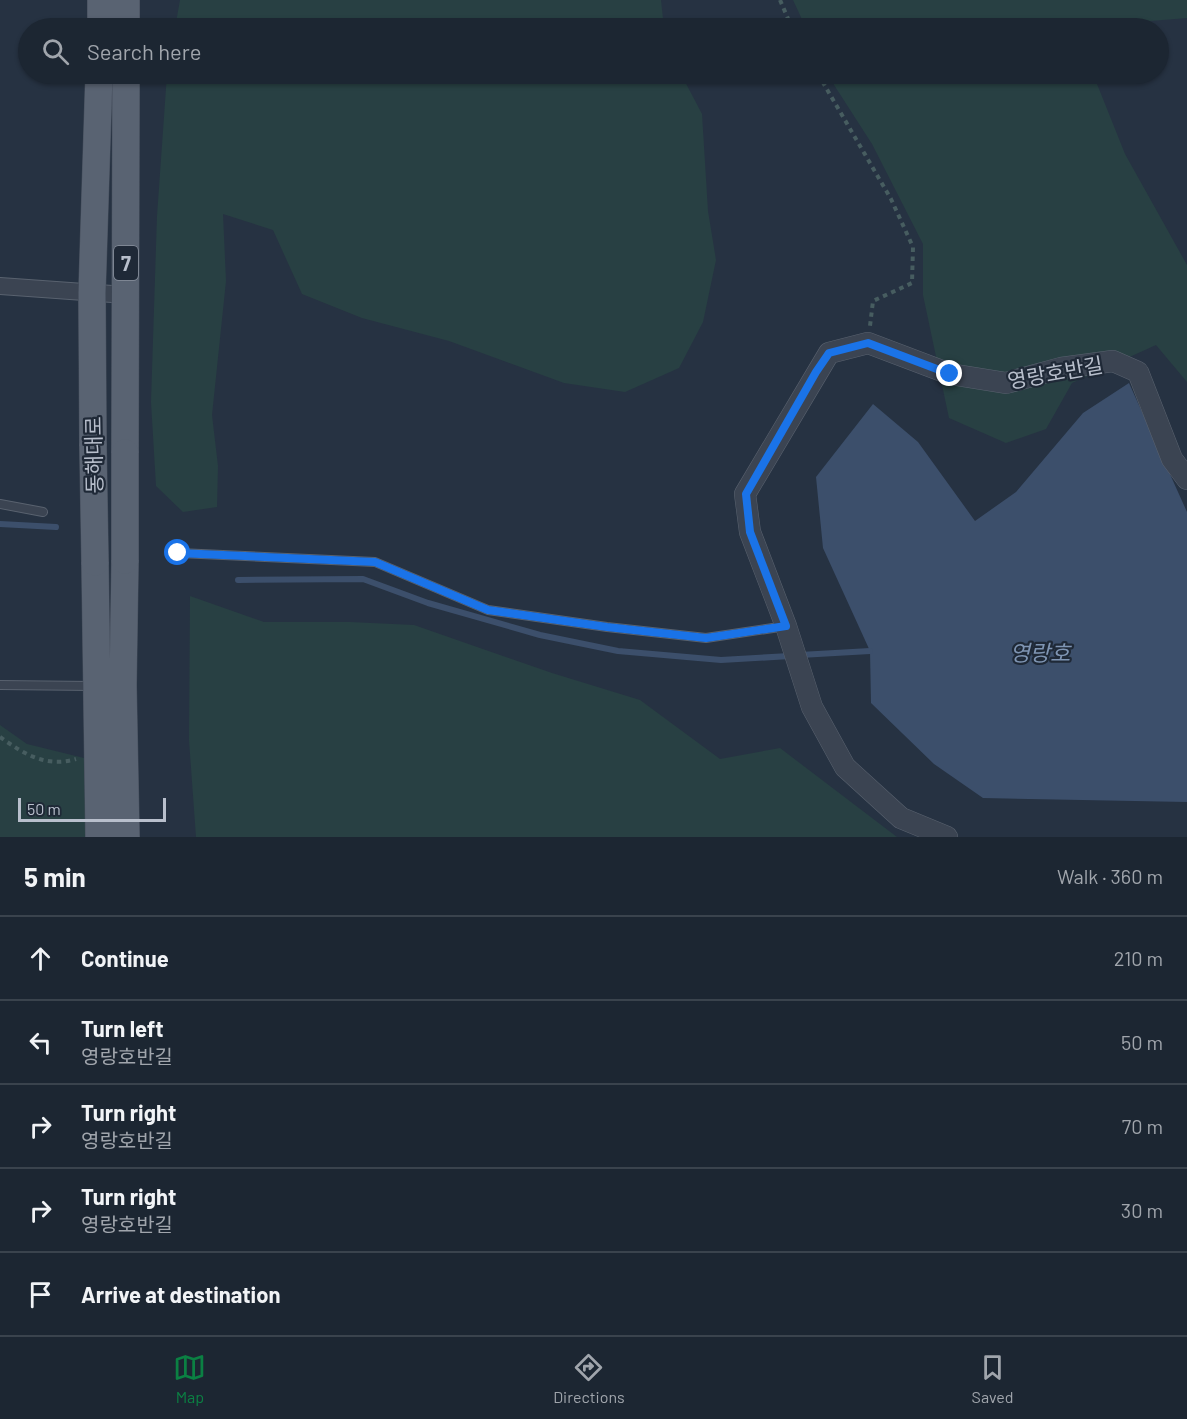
<!DOCTYPE html>
<html lang="en">
<head>
<meta charset="utf-8">
<style>
	body { margin:0; font-family:Barlow,"Noto Sans KR",sans-serif; background:#29323e; color:#f1f3f6 }
	.scale { position:absolute; left:18px; bottom:15px; width:148px; box-sizing:border-box; padding-left:6px; border:3px solid #b8bfcc; border-top:0; font-size:16px; line-height:21px; white-space:nowrap; color:#b8bfcc; -webkit-text-stroke:4px #1f2937; paint-order:stroke }
	.stop { position:absolute; width:18px; height:18px; margin:-14px; border:4px solid #1a73e8; border-radius:50%; background:#fff }
	.stop.end { background:#1a73e8; border-color:#fff; box-shadow:0 2px 6px #0008 }
	.list { margin:0; padding:0; list-style:none }
	h2 { display:flex; justify-content:space-between; align-items:center; height:78px; margin:0; padding:0 24px; font-size:26px }
	h2 small { font-size:20px; font-weight:400; color:#a0a5ac }
	.list li { display:grid; grid-template-columns:39px 1fr auto; gap:18px; align-items:center; box-sizing:border-box; height:84px; padding:0 24px; border-top:2px solid #3a434d }
	.list b { display:block; font-size:22px; white-space:nowrap }
	.list p { margin:0; font-size:20px; white-space:nowrap; color:#a0a5ac }
	.list em { font-size:20px; font-style:normal; color:#a0a5ac }
	.icon { flex:none; width:33px; height:33px; fill:none; stroke:currentColor; stroke-width:2; stroke-linecap:round; stroke-linejoin:round }
	.map { position:relative; flex:none; width:1187px; height:837px; overflow:hidden }
	.search { position:absolute; background:#1c2632; box-shadow:0 2px 4px #0004; left:18px; right:18px; top:18px; height:66px; display:flex; align-items:center; gap:15px; box-sizing:border-box; padding:0 21px; border-radius:33px; color:#a0a5ac; font-size:22px }
	.sheet { height:498px; background:#1c2632 }
	nav { display:flex; justify-content:space-around; align-items:center; box-sizing:border-box; height:84px; border-top:2px solid #3a434d; background:#1c2632; font-size:16px; color:#a0a5ac }
	nav a { display:grid; justify-items:center; gap:3px }
	nav .on { color:#0b8043 }
	.map>svg:first-child { display:block }
	.green { fill:#284043 }
	.water { fill:#3c4f6b }
	.lines { fill:none; stroke-linecap:round; stroke-linejoin:round }
	.stream { stroke:#3c4f6b; stroke-width:6 }
	.service-casing { stroke:#59626f; stroke-width:10 }
	.minor-casing { stroke:#59626f; stroke-width:18 }
	.tertiary-casing { stroke:#59626f; stroke-width:22 }
	.primary-casing { stroke:#444d5b; stroke-width:28 }
	.path { stroke:#475d60; stroke-width:4; stroke-dasharray:4.5 4.5; stroke-linecap:butt }
	.service { stroke:#3b4452; stroke-width:8 }
	.minor { stroke:#3b4452; stroke-width:16 }
	.tertiary { stroke:#3b4452; stroke-width:21 }
	.primary { stroke:#596372; stroke-width:27 }
	.primary-bridge-casing { stroke:#444d5b; stroke-width:28; stroke-linecap:butt }
	.primary-bridge { stroke:#596372; stroke-width:27 }
	.route { stroke:#1a73e8; stroke-width:8 }
	.labels { text-anchor:middle; dominant-baseline:central; stroke-width:4.5; stroke-linejoin:round; paint-order:stroke }
	.shield { fill:#1f2937; stroke:#8a929f; stroke-width:1.5 }
	.shield-label { font-size:20px; font-weight:bold; fill:#b8bfcc }
	.street-label { font-size:21px; fill:#b8bfcc; stroke:#1f2937 }
	.water-label { font-size:22px; font-style:italic; fill:#7f95b3; stroke:#1f2937 }
</style>
</head>
<body>
<div class="map">
<svg width="1187" height="837" viewBox="0 0 1187 837">
	<rect width="100%" height="100%" fill="#263242"/>
	<!-- green -->
	<path class="green" d="M180,0h481l3,28h-489z
		M793,0h394v18l-73,6 -2,4h-306z
		M167,74h514l21,40 6,97 8,49 -13,62 -24,46 -54,24 -61,-9 -115,-42 -87,-23 -60,-24 -29,-64 -50,-16 3,67 -14,134 6,51 -1,41 -34,5 -27,-26 -5,-84 6,-186z
		M827,74h266l32,80 62,111v117l-31,-37 -84,38 -26,46 -40,14 -57,-25 -26,-123v-51l-51,-100z
		M190,596l74,26h86l64,3 138,48 88,27 80,59 60,-11 117,89h-701l-7,-97z
		M0,725l27,19 61,15 -2,78h-86z"/>
	<!-- water -->
	<path class="water" d="M1129,383l58,129v290l-204,-4 -49,-34 -63,-61 -1,-52 -47,-103 -7,-71 57,-73 45,38 57,79 41,-29 67,-79z"/>
	<g class="lines">
		<!-- stream -->
		<path class="stream" d="M0,524l56,3
			M238,580l125,-1 65,24 112,32 78,16 103,9 69,-4
			M800,655l70,-4"/>
		<defs>
			<path id="service" d="M0,504l43,8
				M179,553l196,9 113,48 119,17 99,11 80,-12
				M0,685l93,1"/>
			<path id="minor" d="M0,286l126,9"/>
			<path id="tertiary" d="M947,837l-46,-19 -56,-51 -33,-60 -26,-81 -36,-94 -5,-38 84,-141 39,-10 82,31 56,9 55,-15 52,-7 25,11 34,87 15,20"/>
			<path id="primary" d="M101,28v-28
				M126,28v-28
				M93,446l-1,-153 7,-219
				M125,453l1,-379
				M125,560l-2,125 3,152
				M95,562l4,275"/>
		</defs>
		<!-- service casing -->
		<use href="#service" class="service-casing"/>
		<!-- minor casing -->
		<use href="#minor" class="minor-casing"/>
		<!-- tertiary casing -->
		<use href="#tertiary" class="tertiary-casing"/>
		<!-- primary casing -->
		<use href="#primary" class="primary-casing"/>
		<!-- path -->
		<path class="path" d="M780,0l12,28
			M818,74l73,125 22,48 -1,36 -39,18 -3,25
			M0,737c24,17 46,31 76,22"/>
		<!-- service -->
		<use href="#service" class="service"/>
		<!-- minor -->
		<use href="#minor" class="minor"/>
		<!-- tertiary -->
		<use href="#tertiary" class="tertiary"/>
		<!-- primary -->
		<use href="#primary" class="primary"/>
		<defs>
			<path id="primary-bridge" d="M93,446l2,116
				M125,560v-107"/>
		</defs>
		<!-- primary-bridge casing -->
		<use href="#primary-bridge" class="primary-bridge-casing"/>
		<!-- primary-bridge -->
		<use href="#primary-bridge" class="primary-bridge"/>
	</g>
	<g class="lines">
		<!-- route -->
		<path class="route" d="M178,553l197,9 113,48 119,17 99,11 80,-12 -36,-94 -4,-38 70,-122 13,-19 39,-10 82,31"/>
	</g>
	<g class="labels">
		<!-- shield labels -->
		<rect class="shield" x="114" y="246" width="24" height="34" rx="4.5"/>
		<g class="shield-label">
			<text x="126" y="263">7</text>
		</g>
		<!-- street labels -->
		<g class="street-label">
			<text transform="translate(1055 372) rotate(-10)">영랑호반길</text>
			<text transform="translate(93 455) rotate(-91)">동해대로</text>
		</g>
		<!-- water labels -->
		<g class="water-label">
			<text x="1040" y="652">영랑호</text>
		</g>
	</g>
</svg>
<div class="scale">50 m</div>
<div class="stop" style="left:178px;top:553px"></div>
<div class="stop end" style="left:950px;top:374px"></div>
<div class="search"><svg class="icon" aria-label="search" viewBox="0 0 24 24"><circle cx="10" cy="10" r="6"/><path d="M15 15l6 6"/></svg>Search here</div>
</div>
<section class="sheet">
<h2>5 min<small>Walk · 360 m</small></h2>
<ul class="list">
<li><svg class="icon" aria-label="ahead" viewBox="0 0 24 24"><path d="M12 20V5M6 11l6-6 6 6"/></svg><div><b>Continue</b></div><em>210 m</em></li>
<li><svg class="icon" aria-label="left" viewBox="0 0 24 24"><path d="M17 20v-9H6M10 6l-5 5 5 5"/></svg><div><b>Turn left</b><p>영랑호반길</p></div><em>50 m</em></li>
<li><svg class="icon" aria-label="right" viewBox="0 0 24 24"><path d="M7 20v-9h11M14 6l5 5-5 5"/></svg><div><b>Turn right</b><p>영랑호반길</p></div><em>70 m</em></li>
<li><svg class="icon" aria-label="right" viewBox="0 0 24 24"><path d="M7 20v-9h11M14 6l5 5-5 5"/></svg><div><b>Turn right</b><p>영랑호반길</p></div><em>30 m</em></li>
<li><svg class="icon" aria-label="arrive" viewBox="0 0 24 24"><path d="M6 21V4h12l-3 4 3 4H6"/></svg><div><b>Arrive at destination</b></div></li>
</ul>
</section>
<nav>
<a class="on"><svg class="icon" aria-label="map" viewBox="0 0 24 24"><path d="M3 6l6-2 6 2 6-2v14l-6 2-6-2-6 2zM9 4v14M15 6v14"/></svg>Map</a>
<a><svg class="icon" aria-label="directions" viewBox="0 0 24 24"><path d="M12 3l9 9-9 9-9-9zM9 14v-3h6M13 9l2 2-2 2"/></svg>Directions</a>
<a><svg class="icon" aria-label="saved" viewBox="0 0 24 24"><path d="M7 4h10v16l-5-4-5 4z"/></svg>Saved</a>
</nav>
</body>
</html>
